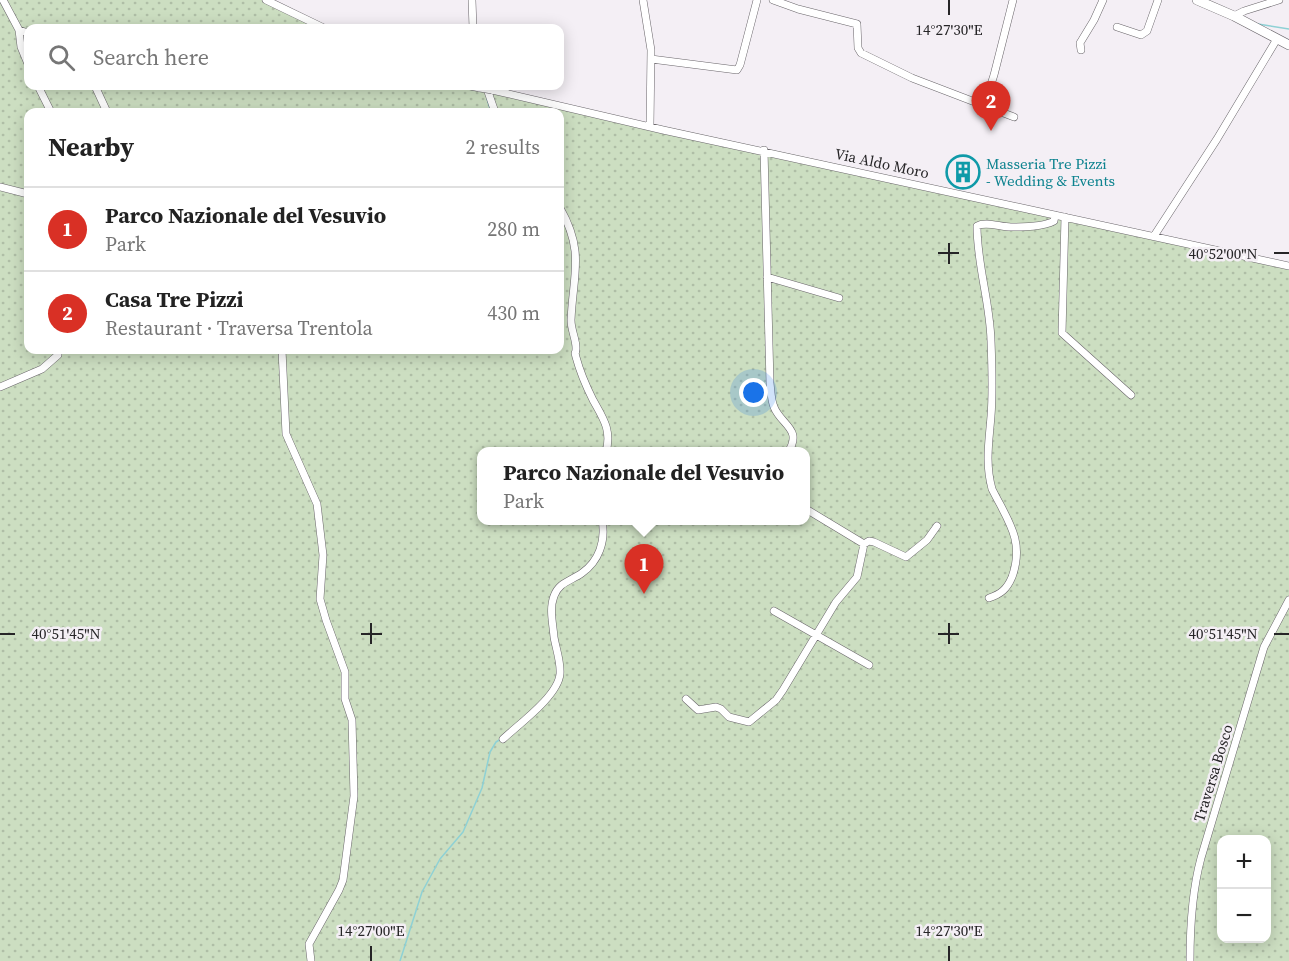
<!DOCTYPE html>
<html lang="en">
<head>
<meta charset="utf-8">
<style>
	body { margin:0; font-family:"Source Serif 4",serif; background:#f6f6f6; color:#222 }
	.controls { position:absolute; right:18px; bottom:18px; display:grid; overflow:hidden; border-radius:12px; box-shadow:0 3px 15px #0003 }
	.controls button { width:54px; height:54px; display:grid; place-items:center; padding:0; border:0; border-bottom:2px solid #e0e0e0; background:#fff; color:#222; font:30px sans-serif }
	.you { position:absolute; left:754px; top:393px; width:21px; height:21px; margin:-15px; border:4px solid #fff; border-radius:50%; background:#1a73e8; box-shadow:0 0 0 9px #1a73e833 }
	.badge { display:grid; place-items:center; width:39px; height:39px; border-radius:50%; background:#d93025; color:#fff; font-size:20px; font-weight:700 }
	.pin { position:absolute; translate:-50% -50px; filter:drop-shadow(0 2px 3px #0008) }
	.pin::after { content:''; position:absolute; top:32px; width:21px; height:18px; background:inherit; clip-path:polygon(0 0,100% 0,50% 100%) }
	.popup { position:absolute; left:477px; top:447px; width:333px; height:78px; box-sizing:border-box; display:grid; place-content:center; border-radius:12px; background:#fff; filter:drop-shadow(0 2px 4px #0005); font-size:20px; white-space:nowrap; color:#767676 }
	.popup b { font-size:22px; color:#222 }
	.popup::after { content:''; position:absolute; left:50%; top:100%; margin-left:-12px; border:12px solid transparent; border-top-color:#fff }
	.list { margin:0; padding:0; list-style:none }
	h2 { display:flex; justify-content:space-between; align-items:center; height:78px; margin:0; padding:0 24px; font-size:26px }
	h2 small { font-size:20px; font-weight:400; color:#767676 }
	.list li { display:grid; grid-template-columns:39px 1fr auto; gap:18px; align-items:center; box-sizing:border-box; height:84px; padding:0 24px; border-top:2px solid #e0e0e0 }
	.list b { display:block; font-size:22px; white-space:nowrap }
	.list p { margin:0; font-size:20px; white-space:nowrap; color:#767676 }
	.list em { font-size:20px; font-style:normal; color:#767676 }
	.icon { flex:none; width:33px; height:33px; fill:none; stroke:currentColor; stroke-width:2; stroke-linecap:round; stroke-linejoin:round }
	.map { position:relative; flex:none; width:1289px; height:961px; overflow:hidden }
	.search { position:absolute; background:#fff; box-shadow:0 3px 15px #0003; left:24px; top:24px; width:540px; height:66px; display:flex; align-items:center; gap:15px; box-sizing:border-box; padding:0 21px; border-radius:12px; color:#767676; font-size:22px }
	.panel { position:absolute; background:#fff; box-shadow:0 3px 15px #0003; left:24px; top:108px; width:540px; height:246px; border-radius:12px }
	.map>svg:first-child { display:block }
	.grass { fill:url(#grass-dots); fill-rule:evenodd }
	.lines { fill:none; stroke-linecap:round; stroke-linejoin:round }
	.stream { stroke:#8ed1d5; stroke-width:1.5 }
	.minor-casing { stroke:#69656a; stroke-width:8 }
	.secondary-casing { stroke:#69656a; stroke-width:10 }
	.minor { stroke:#fff; stroke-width:7 }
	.secondary { stroke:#fff; stroke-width:9 }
	.minor-bridge-casing { stroke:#69656a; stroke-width:8; stroke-linecap:butt }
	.minor-bridge { stroke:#fff; stroke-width:7 }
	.ticks { fill:none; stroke:#262527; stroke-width:2 }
	.labels { text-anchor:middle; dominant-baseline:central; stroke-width:5; stroke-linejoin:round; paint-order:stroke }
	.street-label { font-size:15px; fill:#262527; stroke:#f4eff5 }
	.culture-label { font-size:15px; fill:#0d838f; stroke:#f4eff5; text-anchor:start }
	.ticks-label { font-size:15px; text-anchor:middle; fill:#262527; stroke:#f4eff5; stroke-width:5; stroke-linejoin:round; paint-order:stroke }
</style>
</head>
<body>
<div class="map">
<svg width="1289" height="961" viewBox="0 0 1289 961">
	<defs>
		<pattern id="grass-dots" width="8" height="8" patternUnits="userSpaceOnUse" patternTransform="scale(1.5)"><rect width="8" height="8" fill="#ccdec1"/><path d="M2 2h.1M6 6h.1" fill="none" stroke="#afbea6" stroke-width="1.8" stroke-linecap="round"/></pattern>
	</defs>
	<rect width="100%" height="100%" fill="#f4eff5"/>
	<!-- grass -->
	<path class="grass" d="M0,0h270l61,28h-303v58h451l810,177v698h-1289zM28,112h532v238h-532zM482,452h324v68h-324zM1222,840h44v98h-44z"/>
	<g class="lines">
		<!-- stream -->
		<path class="stream" d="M1258,24l31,5
			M487,99l4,13
			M400,961l22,-69 18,-33 23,-27 19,-44 8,-36 6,-10 5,-3"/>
		<defs>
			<path id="minor" d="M3,0l16,30 2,17 7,17
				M266,0l58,28
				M472,0l1,28
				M643,0l8,50 -1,76
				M773,0l25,9 59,15 1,24 3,5 51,25 102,39
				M1234,16l10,-5 35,-11
				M1117,27l24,8 6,-4 11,-31
				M19,30l9,3
				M1081,50l-1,-7 14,-23 9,-20
				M651,59l86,11 3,-5 17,-65
				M38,86l13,26
				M95,86l12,26
				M470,86l10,2
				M486,86l9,26
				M492,90l171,40 626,136
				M984,106l10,-31 19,-75
				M764,150l6,233c1,8 1,17 4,24 7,18 29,22 14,45
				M0,187l28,7
				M560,208c25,44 13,66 11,112 0,10 5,19 5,28 0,8 -2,1 0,9 4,15 10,29 17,43 10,18 19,30 13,52
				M1065,217l-3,116 69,62
				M1154,236l63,-97 60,-100
				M767,277l72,21
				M282,350l4,84 31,70 6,51 -3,44 6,21 19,52v27l7,21 2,76 -11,84 -4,10 -30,54 2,17
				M0,387l42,-18 16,-14v-5
				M806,509l58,35 5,-3 5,1 32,15 21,-17 10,-14
				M989,598c12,-4 18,-9 23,-21 13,-36 -4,-56 -20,-88 -7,-26 -3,-47 -1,-73 2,-25 1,-50 0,-75 -1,-39 -14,-76 -14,-115 9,-5 23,1 34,1 13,0 32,0 43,-6l1,-6
				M774,611l95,54
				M686,699l12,11 18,-3 5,2 8,8 20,5 27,-22 7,-10 53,-88 21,-25 7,-33
				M503,739c16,-15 55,-43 57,-65 1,-12 -4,-25 -6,-37 -1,-13 -5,-28 0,-41 5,-14 17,-15 28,-23 17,-12 24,-32 20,-53
				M1190,961c0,-34 2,-70 11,-103l63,-211 25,-47"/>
			<path id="secondary" d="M1197,0l37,16 55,29"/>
		</defs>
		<!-- minor casing -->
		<use href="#minor" class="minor-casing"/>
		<!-- secondary casing -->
		<use href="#secondary" class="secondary-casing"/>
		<!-- minor -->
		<use href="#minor" class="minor"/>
		<!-- secondary -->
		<use href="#secondary" class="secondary"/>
		<defs>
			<path id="minor-bridge" d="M480,88l12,2"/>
		</defs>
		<!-- minor-bridge casing -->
		<use href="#minor-bridge" class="minor-bridge-casing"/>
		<!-- minor-bridge -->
		<use href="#minor-bridge" class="minor-bridge"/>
	</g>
	<!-- ticks -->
	<path class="ticks" d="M949,0v15M949,243v21M938,253h21M1274,253h15M371,623v21M949,623v21M0,634h15M361,634h21M938,634h21M1274,634h15M371,946v15M949,946v15"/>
	<!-- icons -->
	<defs>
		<symbol id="building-ring" viewBox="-11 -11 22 22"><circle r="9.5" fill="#f4eff5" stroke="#0f9aa8" stroke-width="1.5"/><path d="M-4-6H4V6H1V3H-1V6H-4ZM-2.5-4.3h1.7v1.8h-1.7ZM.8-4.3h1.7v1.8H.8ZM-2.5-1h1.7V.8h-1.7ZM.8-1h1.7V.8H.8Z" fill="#0f9aa8"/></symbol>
	</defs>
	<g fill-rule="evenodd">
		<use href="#building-ring" x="944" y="153" width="38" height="38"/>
	</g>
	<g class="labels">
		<!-- street labels -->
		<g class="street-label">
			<text transform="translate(882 163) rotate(12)">Via Aldo Moro</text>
			<text transform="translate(1213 773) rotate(-73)">Traversa Bosco</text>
		</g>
		<!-- culture labels -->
		<g class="culture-label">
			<text x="986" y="163">Masseria Tre Pizzi<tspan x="986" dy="17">- Wedding &amp; Events</tspan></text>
		</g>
	</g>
	<g class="ticks-label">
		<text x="949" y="35">14°27'30"E</text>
		<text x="1223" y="259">40°52'00"N</text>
		<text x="66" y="639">40°51'45"N</text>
		<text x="1223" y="639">40°51'45"N</text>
		<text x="371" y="936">14°27'00"E</text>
		<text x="949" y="936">14°27'30"E</text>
	</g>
</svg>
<div class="controls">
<button>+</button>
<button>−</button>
</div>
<div class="you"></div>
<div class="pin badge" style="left:644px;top:594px">1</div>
<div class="popup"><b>Parco Nazionale del Vesuvio</b>Park</div>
<div class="pin badge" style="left:991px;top:131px">2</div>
<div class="search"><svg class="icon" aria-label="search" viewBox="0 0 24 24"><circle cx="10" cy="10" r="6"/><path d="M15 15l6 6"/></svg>Search here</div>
<section class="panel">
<h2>Nearby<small>2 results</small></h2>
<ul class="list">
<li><span class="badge">1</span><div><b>Parco Nazionale del Vesuvio</b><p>Park</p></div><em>280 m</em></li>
<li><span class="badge">2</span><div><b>Casa Tre Pizzi</b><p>Restaurant · Traversa Trentola</p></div><em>430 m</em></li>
</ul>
</section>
</div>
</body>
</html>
